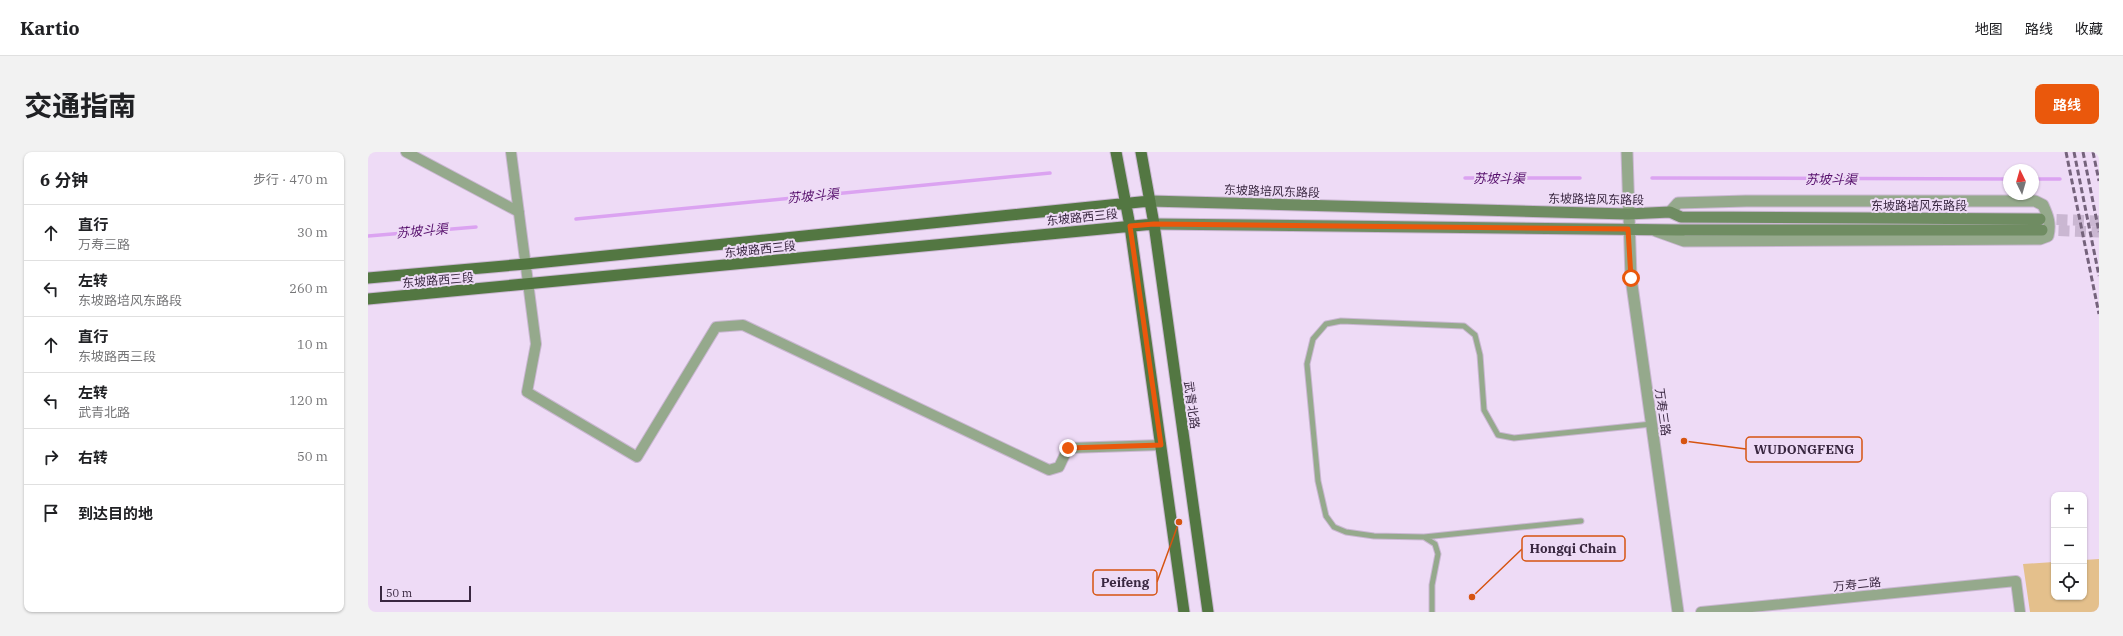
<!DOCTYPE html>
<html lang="zh">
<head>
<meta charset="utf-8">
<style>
	body { margin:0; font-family:"IBM Plex Serif","Noto Sans SC",serif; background:#f2f2f2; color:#202124 }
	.controls { position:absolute; right:12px; bottom:12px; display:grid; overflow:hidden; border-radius:8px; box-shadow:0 1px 3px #0004 }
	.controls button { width:36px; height:36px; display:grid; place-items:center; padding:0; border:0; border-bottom:1px solid #e0e0e0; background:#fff; color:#202124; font:20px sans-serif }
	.compass { position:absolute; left:1635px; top:12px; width:36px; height:36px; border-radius:50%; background:#fff; box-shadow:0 1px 3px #0004; rotate:355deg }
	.scale { position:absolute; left:12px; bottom:10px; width:91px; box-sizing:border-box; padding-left:4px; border:2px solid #392740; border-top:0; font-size:11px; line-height:14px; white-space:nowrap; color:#392740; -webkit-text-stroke:3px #eedbf6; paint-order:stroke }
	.stop { position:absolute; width:12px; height:12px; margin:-9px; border:3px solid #ea580c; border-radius:50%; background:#fff }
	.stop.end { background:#ea580c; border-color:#fff; box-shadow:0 1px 4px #0008 }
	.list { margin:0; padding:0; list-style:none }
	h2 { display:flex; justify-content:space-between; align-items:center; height:52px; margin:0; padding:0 16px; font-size:17px }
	h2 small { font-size:13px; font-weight:400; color:#757577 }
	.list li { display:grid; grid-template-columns:26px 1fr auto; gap:12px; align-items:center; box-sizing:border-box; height:56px; padding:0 16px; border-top:1px solid #e0e0e0 }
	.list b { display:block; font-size:15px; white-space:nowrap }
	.list p { margin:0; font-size:13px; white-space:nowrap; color:#757577 }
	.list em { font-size:13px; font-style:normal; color:#757577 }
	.icon { flex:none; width:22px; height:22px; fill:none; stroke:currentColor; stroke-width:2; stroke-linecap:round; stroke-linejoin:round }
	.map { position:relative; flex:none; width:1731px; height:460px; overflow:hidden; border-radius:8px }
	header { display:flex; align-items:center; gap:24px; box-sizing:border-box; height:56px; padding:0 20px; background:#fff; border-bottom:1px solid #e0e0e0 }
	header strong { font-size:19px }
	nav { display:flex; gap:22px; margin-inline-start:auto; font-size:14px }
	.intro { display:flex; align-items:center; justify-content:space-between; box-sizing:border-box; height:96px; padding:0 24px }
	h1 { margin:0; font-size:28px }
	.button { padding:10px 18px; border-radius:8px; background:#ea580c; color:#fff; font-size:14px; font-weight:700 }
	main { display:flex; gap:24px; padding:0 24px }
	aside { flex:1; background:#fff; border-radius:8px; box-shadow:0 1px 3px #0004 }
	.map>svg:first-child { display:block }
	.green { fill:#e4c08c }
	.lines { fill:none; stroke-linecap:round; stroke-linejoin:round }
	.stream { stroke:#dba3f1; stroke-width:3.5 }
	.secondary-tunnel { stroke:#cab7d2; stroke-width:11; stroke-dasharray:11 5.5; stroke-linecap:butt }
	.service-casing { stroke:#cab7d2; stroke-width:7 }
	.minor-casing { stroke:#cab7d2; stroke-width:12 }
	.tertiary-casing { stroke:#cab7d2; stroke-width:13 }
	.secondary-casing { stroke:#cab7d2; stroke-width:13 }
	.primary-casing { stroke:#cab7d2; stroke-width:13 }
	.service { stroke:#95a98c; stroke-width:5 }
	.minor { stroke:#95a98c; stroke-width:10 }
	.tertiary { stroke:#95a98c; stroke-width:11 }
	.secondary { stroke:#6f8c62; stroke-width:11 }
	.primary { stroke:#537742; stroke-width:11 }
	.rail { stroke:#75637c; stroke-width:3; stroke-dasharray:6 3; stroke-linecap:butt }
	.route { stroke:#ea580c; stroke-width:5 }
	.labels { text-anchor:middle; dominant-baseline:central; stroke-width:4; stroke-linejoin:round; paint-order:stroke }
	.street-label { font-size:12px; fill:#392740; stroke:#eedbf6 }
	.water-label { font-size:13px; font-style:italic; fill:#550e6b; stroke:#eedbf6 }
	.leader { fill:none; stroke:#d65411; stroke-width:1.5 }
	.callout-dot { fill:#d65411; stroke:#eedbf6; stroke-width:1.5 }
	.callout { fill:#eedbf6; stroke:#d65411; stroke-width:1.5 }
	.callout-label { font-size:13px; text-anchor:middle; font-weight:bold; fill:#392740 }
</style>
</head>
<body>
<header>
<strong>Kartio</strong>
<nav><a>地图</a><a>路线</a><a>收藏</a></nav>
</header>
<div class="intro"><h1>交通指南</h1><a class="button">路线</a></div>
<main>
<aside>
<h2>6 分钟<small>步行 · 470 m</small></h2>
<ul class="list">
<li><svg class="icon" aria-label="ahead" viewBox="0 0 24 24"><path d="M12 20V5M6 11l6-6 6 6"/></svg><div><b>直行</b><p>万寿三路</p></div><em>30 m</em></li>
<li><svg class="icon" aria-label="left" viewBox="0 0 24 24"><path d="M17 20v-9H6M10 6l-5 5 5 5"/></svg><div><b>左转</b><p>东坡路培风东路段</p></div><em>260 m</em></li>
<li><svg class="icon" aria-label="ahead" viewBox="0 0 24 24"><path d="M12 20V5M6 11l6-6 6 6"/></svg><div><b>直行</b><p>东坡路西三段</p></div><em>10 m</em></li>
<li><svg class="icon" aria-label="left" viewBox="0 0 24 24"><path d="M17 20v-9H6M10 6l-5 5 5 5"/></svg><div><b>左转</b><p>武青北路</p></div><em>120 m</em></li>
<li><svg class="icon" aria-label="right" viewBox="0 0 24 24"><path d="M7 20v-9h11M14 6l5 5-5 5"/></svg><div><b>右转</b></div><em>50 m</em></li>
<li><svg class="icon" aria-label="arrive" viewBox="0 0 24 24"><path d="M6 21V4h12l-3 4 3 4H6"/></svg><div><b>到达目的地</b></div></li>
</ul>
</aside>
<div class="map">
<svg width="1731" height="460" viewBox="0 0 1731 460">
	<rect width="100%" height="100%" fill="#eedbf6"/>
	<!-- green -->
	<path class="green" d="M1731,407v53h-69l-7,-48 31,-2v35h30v-37z"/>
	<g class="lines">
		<!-- stream -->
		<path class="stream" d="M1097,26h115
			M1284,26l357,1
			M1665,27h27
			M208,67l474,-46
			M0,84l108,-9"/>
		<!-- secondary-tunnel -->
		<path class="secondary-tunnel" d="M1672,67l59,2
			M1674,78l57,2"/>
		<defs>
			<path id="service" d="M1056,385l157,-16
				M1064,460v-27l6,-31 -3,-10 -11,-7 -50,-1 -28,-4 -12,-5 -8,-11 -8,-35 -11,-117 6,-25 13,-15 15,-3 123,5 11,9 5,20 4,55 14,25 16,3 138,-14"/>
			<path id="minor" d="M38,0l113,60
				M143,0l25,192 -9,48 110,65 79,-130 27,-2 306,145 10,-3 9,-19 93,-3
				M1333,460l315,-31 4,31"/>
			<path id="tertiary" d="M1259,0l4,126 47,334
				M1288,79l28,10 356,-2 8,-3c3,-12 0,-20 -5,-31l-8,-4h-289l-68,2 -8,9"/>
			<path id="secondary" d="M782,49l478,13 42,-2 11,5 359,2
				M786,72l526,6h362"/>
			<path id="primary" d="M748,0l14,74 54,386
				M773,0l13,72 54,388
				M0,126l158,-14 624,-63
				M0,147l786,-75"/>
		</defs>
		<!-- service casing -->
		<use href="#service" class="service-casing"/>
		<!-- minor casing -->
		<use href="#minor" class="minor-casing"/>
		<!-- tertiary casing -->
		<use href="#tertiary" class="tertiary-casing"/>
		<!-- secondary casing -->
		<use href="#secondary" class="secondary-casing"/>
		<!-- primary casing -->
		<use href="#primary" class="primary-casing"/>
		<!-- service -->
		<use href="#service" class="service"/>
		<!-- minor -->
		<use href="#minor" class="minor"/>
		<!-- tertiary -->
		<use href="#tertiary" class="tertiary"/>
		<!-- secondary -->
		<use href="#secondary" class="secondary"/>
		<!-- primary -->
		<use href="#primary" class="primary"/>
		<!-- rail -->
		<path class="rail" d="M1698,0l33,162
			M1706,0l25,124
			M1715,0l16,80
			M1725,0l6,29"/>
	</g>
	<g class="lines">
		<!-- route -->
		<path class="route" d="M700,296l93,-3 -31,-219 24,-2 474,5 3,49"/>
	</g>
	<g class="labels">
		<!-- street labels -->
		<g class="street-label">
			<text transform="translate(904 39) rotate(2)">东坡路培风东路段</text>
			<text transform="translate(1228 47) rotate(1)">东坡路培风东路段</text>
			<text x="1551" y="53">东坡路培风东路段</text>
			<text transform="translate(714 65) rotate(-6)">东坡路西三段</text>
			<text transform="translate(392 97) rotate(-6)">东坡路西三段</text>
			<text transform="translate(70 128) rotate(-5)">东坡路西三段</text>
			<text transform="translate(824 253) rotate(82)">武青北路</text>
			<text transform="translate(1295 260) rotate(82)">万寿三路</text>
			<text transform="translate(1489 432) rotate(-6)">万寿二路</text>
		</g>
		<!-- water labels -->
		<g class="water-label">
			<text x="1131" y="26">苏坡斗渠</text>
			<text x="1463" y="27">苏坡斗渠</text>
			<text transform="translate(445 44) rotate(-5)">苏坡斗渠</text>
			<text transform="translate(54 79) rotate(-5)">苏坡斗渠</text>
		</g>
	</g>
	<!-- callouts -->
	<path class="leader" d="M1316 289L1378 297M1104 445L1154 397M811 370L789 430"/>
	<g class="callout-dot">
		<circle cx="1316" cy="289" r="4"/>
		<circle cx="1104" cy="445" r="4"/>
		<circle cx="811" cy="370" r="4"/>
	</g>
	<g class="callout">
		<rect x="1378" y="285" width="116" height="25" rx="4"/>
		<rect x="1154" y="384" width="103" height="25" rx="4"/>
		<rect x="725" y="418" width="64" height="25" rx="4"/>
	</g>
	<g class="callout-label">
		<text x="1436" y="302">WUDONGFENG</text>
		<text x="1205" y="401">Hongqi Chain</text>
		<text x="757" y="435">Peifeng</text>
	</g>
</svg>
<div class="controls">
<button>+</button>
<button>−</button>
<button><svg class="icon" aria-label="locate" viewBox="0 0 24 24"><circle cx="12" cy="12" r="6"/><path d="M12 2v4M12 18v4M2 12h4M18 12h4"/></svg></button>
</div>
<svg class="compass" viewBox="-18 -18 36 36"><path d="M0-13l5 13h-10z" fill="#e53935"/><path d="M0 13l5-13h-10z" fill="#757577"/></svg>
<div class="scale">50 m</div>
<div class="stop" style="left:1263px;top:126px"></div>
<div class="stop end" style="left:700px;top:296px"></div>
</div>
</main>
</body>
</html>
